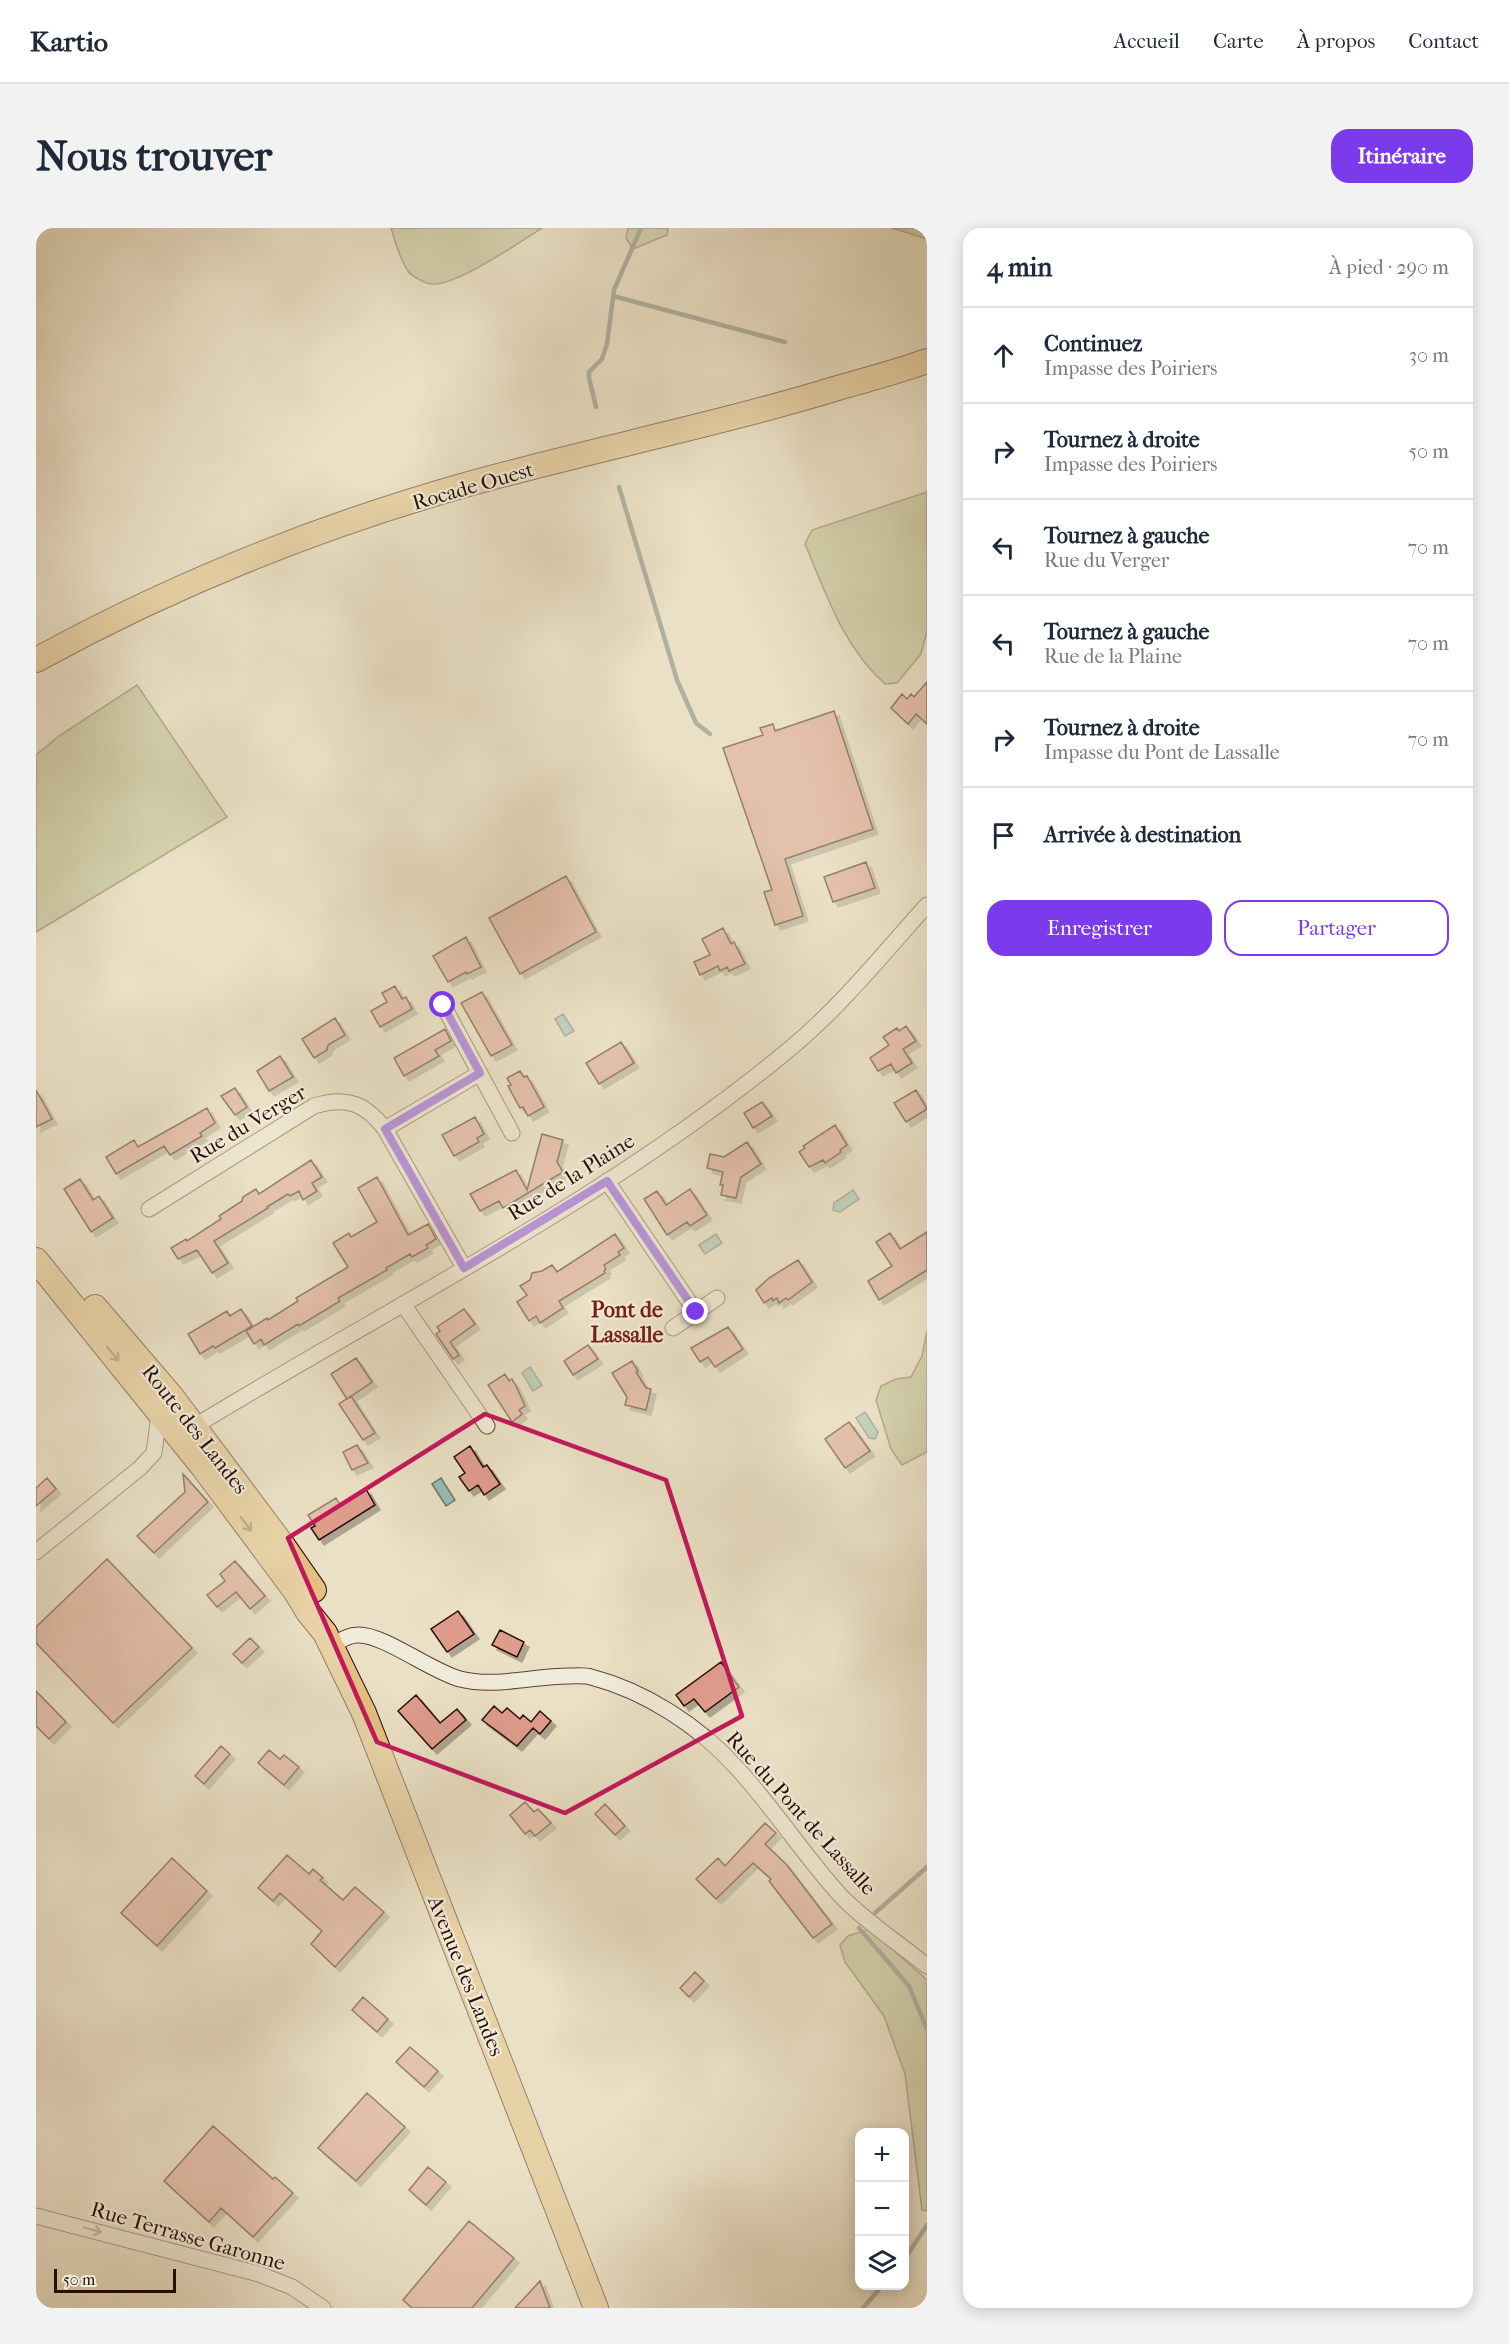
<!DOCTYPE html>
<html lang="fr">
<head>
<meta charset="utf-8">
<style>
	body { margin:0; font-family:"IM FELL French Canon",serif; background:#f2f2f3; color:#1f2937 }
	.controls { position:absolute; right:18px; bottom:18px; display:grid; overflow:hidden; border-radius:12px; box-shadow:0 3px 15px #0003 }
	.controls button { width:54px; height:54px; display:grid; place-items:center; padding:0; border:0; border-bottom:2px solid #e0e1e3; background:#fff; color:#1f2937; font:30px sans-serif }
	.scale { position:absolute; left:18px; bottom:15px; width:122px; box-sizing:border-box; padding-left:6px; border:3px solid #2a0e05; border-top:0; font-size:16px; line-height:21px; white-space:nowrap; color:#2a0e05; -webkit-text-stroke:4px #f1ebd9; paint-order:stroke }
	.stop { position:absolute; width:18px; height:18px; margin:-14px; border:4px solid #7c3aed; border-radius:50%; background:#fff }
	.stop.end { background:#7c3aed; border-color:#fff; box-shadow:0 2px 6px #0008 }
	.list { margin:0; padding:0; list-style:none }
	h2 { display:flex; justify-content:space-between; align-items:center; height:78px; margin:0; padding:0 24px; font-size:26px }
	h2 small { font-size:20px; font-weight:400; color:#747a83 }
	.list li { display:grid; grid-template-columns:39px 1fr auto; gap:18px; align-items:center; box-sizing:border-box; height:96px; padding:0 24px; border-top:2px solid #e0e1e3 }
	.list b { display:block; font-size:22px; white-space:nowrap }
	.list p { margin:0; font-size:20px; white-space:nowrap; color:#747a83 }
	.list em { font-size:20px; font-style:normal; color:#747a83 }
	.actions { display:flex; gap:12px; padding:18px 24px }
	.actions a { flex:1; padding:14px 0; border:2px solid #7c3aed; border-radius:18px; text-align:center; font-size:21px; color:#7c3aed }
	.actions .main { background:#7c3aed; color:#fff }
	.icon { flex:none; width:33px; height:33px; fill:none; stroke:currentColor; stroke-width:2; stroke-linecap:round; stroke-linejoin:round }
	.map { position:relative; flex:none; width:891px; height:2080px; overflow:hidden; border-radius:18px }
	header { display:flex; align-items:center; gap:36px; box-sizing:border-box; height:84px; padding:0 30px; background:#fff; border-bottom:2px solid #e0e1e3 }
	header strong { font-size:28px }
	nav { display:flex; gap:33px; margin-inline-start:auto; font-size:21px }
	.intro { display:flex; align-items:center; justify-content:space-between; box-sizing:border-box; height:144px; padding:0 36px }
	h1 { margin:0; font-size:42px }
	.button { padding:15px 27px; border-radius:18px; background:#7c3aed; color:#fff; font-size:21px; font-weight:700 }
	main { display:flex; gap:36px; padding:0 36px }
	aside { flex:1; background:#fff; border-radius:18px; box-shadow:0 3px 15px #0003 }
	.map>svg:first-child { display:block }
	.green { fill:#bac192; stroke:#72684c; stroke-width:1.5 }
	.water { fill:#98bdb6; stroke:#6c776f; stroke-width:1.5 }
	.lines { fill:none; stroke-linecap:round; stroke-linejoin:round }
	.stream { stroke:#6c776f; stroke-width:4.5 }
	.building { fill:#de9c8d; stroke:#2a0e05; stroke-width:1.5; filter:url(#shadow) }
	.minor-casing { stroke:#5a4235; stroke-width:17 }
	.primary-casing { stroke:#2a0e05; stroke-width:26 }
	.minor { stroke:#f1ebd9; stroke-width:15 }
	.primary { stroke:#e5c082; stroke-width:24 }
	.oneway { stroke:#91704a }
	.oneway2 { stroke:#97887a }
	.route { stroke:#7c3aed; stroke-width:8 }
	.marked { fill:none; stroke:#c2185b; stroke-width:4.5; stroke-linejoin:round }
	.labels { text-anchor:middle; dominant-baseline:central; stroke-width:4.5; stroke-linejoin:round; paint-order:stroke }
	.street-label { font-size:21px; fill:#2a0e05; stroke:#f1ebd9 }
	.neighbourhood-label { font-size:22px; font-weight:bold; fill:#7a1f14; stroke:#f1ebd9 }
</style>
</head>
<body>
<header>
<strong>Kartio</strong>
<nav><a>Accueil</a><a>Carte</a><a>À propos</a><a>Contact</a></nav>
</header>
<div class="intro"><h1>Nous trouver</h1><a class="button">Itinéraire</a></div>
<main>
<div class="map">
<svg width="891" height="2080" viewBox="0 0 891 2080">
	<defs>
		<filter id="shadow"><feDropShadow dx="5" dy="5" stdDeviation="0" flood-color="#0004"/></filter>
	</defs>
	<rect width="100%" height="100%" fill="#eae0c5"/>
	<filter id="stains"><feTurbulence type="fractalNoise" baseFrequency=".00333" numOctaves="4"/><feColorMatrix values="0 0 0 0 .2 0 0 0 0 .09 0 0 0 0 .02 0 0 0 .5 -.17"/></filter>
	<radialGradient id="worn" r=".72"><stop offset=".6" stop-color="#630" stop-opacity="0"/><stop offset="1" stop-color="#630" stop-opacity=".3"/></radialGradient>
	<!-- green -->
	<path class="green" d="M355,0h151c-22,14 -86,58 -110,56 -6,0 -21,-8 -24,-13 -8,-12 -13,-29 -17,-43z
		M592,0h40l-1,7 -34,14 -7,-11z
		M856,0h35v11z
		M891,264v140l-6,22 -24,29 -12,1c-42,-37 -59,-91 -80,-140l7,-14z
		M101,457l90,132 -191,115v-177l23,-19z
		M891,1103v121l-25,13 -11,-16 -15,-49 5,-14 15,-7 15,-2 11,-21z
		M834,1701l57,51v231l-5,-1 -17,-136 -21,-58 -39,-54 -5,-17 8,-9z"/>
	<!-- water -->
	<path class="water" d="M527,786l11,17 -9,5 -10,-17z
		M817,962l6,9 -19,13 -7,-2 1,-7z
		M680,1006l6,9 -17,11 -6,-9z
		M494,1139l12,18 -9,6 -11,-18z
		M829,1184l13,20 -3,7 -6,-1 -13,-20z
		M405,1250l14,22 -9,6 -14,-22z"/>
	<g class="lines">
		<!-- stream -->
		<path class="stream" d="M577,68l172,46
			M560,179l-7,-29v-6l13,-13 5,-15 7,-54 27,-62
			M583,259l58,193 19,43 14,11
			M839,1685l52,-46
			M823,1700l50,58 18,43
			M868,2032l23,-35
			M827,2080l19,-22"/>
	</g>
	<!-- building -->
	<path class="building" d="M891,454v42l-11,-10 -8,10 -17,-16 11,-14 5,5 4,-5 3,3z
		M798,483l39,118 -88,30 18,57 -28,9 -11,-33 8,-2 -49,-142 40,-13 -3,-7 13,-4 2,7z
		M830,634l9,26 -42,14 -9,-25z
		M530,648l30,56 -76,42 -31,-56z
		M687,700l8,16 3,-2 11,22 -16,7 -2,-4 -7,4 -2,-5 -18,9 -6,-13 16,-7 -8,-16z
		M430,709l15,30 -14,7 -1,-2 -18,10 -15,-26z
		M359,758l7,13 4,-2 6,12 -32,18 -9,-16 16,-9 -5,-9z
		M446,764l30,53 -21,11 -30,-53z
		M299,790l10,17 -17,10 -1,5 -13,8 -12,-19z
		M870,798l10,15 -13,8 9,14 -16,10 -5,-9 -13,7 -8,-13 19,-13 -6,-8 14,-9 2,3z
		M409,801l6,12 -16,9 4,6 -35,20 -10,-18z
		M585,814l13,21 -35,21 -13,-21z
		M244,828l13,21 -24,14 -12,-20z
		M484,843l4,6 3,-1 17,31 -16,9 -5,-9 -3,1 -12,-22 3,-1 -4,-7z
		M199,860l12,19 -12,8 -14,-19z
		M0,862l16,29 -16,8z
		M880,862l11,19 -21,13 -12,-19z
		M726,874l10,14 -19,12 -9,-15z
		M171,880l8,15 -15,10 2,3 -32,19 -6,-9 -48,28 -10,-17 28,-17 4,7z
		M439,889l9,17 -7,4 2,4 -25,14 -12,-21z
		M799,897l12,20 -7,5 1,2 -16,11 -2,-3 -14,7 -10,-15 6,-4 -2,-2z
		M506,906l21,6 -6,22 6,10 -60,36 -4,-7 -19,10 -10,-17 46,-24 11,20z
		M711,914l14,22 -20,13 -5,21 -15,-3 2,-10h-3l3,-13 -16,-4 3,-14 14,3z
		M275,932l11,17 -10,6 5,8 -14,9 -4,-9 -9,5 -2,-2 -21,13 1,1 -54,33 14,22 -16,10 -15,-23 -19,9 -7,-11 15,-9 1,2 34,-22 -2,-3 23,-15 1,-4 13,-8 3,5z
		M341,949l31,58 20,-11 8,15 -10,6 2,3 -16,9 -2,-3 -24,14 1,2 -49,28 2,3 -41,25 -1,-2 -34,21 -3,-6 -7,5 -8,-13 21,-13 1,2 30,-19 -2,-3 52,-31 -15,-24 16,-10 2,4 26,-15 -19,-34z
		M44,951l13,21 6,-4 14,22 -22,14 -27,-43z
		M654,961l17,26 -17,11 -3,-4 -20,13 -23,-36 13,-8 9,14z
		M891,1004v38l-48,30 -11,-19 24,-15 -16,-24 14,-9 10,16z
		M579,1006l9,14 -6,4 2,3 -16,10 2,4 -2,2 1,2 -46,28 4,7 -23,15 -4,-7 -7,5 -12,-19 10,-7 -7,-9 10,-6 2,-7 10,-2 10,-6 5,7z
		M762,1032l14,22 -24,18 -2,-2 -7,5 -2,-5 -4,3 -1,-3 -8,5 -8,-13 13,-12z
		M205,1081l11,17 -37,22 -2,-2 -13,8 -12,-20 39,-23 3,5z
		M428,1081l11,15 -25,18 9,13 -6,4 -17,-25 4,-3 -3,-4z
		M692,1099l15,22 -28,18 -7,-10 -8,5 -9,-14z
		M552,1117l10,14 -25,16 -9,-14z
		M320,1130l16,24 -25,17 -16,-25z
		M596,1133l6,10 -2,1 10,16 5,1 -5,21 -21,-5 2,-8 -15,-24z
		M469,1146l4,7 3,-2 5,9 8,18 -6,4 3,4 -10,8 -24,-37z
		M315,1168l24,37 -12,7 -24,-36z
		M813,1194l21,29 -25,17 -20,-29z
		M321,1217l11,18 -16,7 -9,-18z
		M434,1218l13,21 4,-2 13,19 -16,11 -6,-10 -9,6 -10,-14 6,-4 -11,-16z
		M147,1246l25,28 -54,51 -17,-17 48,-44z
		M11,1250l9,11 -20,17v-18z
		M330,1261l9,16 -56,35 -8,-12 4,-2 -7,-11 28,-17 4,7z
		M71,1331l85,89 -79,75 -77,-80v-16z
		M199,1333l30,35 -15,13 -14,-17 -19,15 -10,-12 18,-14 -5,-7z
		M422,1383l16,23 -27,18 -16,-23z
		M464,1402l24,12 -7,15 -25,-12z
		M214,1410l9,9 -17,16 -9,-9z
		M685,1434l18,25 -34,25 -11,-13 -10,7 -8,-11z
		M0,1463l30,31 -17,17 -13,-13z
		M380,1467l24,28 17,-14 9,11 -34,29 -34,-38z
		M458,1478l8,7 5,-5 13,11 3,-4 8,7 9,-11 11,10 -11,13 -7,-6 -16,18 -35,-26z
		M185,1518l9,8 -26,30 -9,-8z
		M233,1522l11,9 4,-4 15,12 -15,18 -26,-22z
		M489,1574l9,10 4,-3 13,14 -16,13 -5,-6 -5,4 -15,-19z
		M569,1576l20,22 -10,9 -20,-21z
		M729,1595l11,10 -11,11 21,20 46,60 -19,14 -44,-57 2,-2 -18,-16 -37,36 -20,-20 22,-21 7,8z
		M251,1627l22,19 4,-5 10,9 -3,2 23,20 12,-13 29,25 -49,55 -24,-23 11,-13 -42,-38 -7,8 -15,-13z
		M136,1630l35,33 -50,55 -36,-33z
		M659,1744l9,9 -15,16 -9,-9z
		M327,1769l25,22 -11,13 -25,-22z
		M374,1819l28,24 -14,16 -28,-25z
		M331,1865l38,34 -49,54 -38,-33z
		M177,1898l60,53 2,-2 18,16 -40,44 -32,-29 -12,14 -45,-41z
		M392,1939l18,15 -20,23 -17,-15z
		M433,1993l45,37 -42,50h-60l-9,-8z
		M504,2053l10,27h-35z"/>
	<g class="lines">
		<defs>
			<path id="minor" d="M407,777l69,128
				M349,901l95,-56
				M571,953l89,131
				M113,981l165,-103c32,-10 51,-3 71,23l79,139
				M367,1076l84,122
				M637,1100l44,-30
				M0,1324l104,-84 14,-15 4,-30 6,-6 31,9c200,-122 416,-228 597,-379 50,-42 91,-93 135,-142
				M296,1417c8,-4 16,-10 25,-10 25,-2 75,37 103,44 35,9 73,-3 109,-3 7,0 15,-1 22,1 54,14 108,49 145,90 37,40 67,87 103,127 23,25 61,50 88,72
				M0,1988l223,58 33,13 31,21"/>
			<path id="primary" d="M0,432c135,-74 281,-133 429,-175 125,-35 252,-60 376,-98 29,-8 58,-16 86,-26
				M0,1032l167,207 93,125 12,20 17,21 39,80 232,595
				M59,1079l77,90 110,147 32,46"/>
		</defs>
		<!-- minor casing -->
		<use href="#minor" class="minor-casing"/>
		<!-- primary casing -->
		<use href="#primary" class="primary-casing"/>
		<!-- minor -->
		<use href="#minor" class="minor"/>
		<!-- primary -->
		<use href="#primary" class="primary"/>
	</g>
	<!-- one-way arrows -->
	<defs><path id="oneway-shaft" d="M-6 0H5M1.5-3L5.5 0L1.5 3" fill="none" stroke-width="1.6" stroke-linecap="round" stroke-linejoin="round" transform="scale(1.5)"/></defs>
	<g class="oneway">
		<use href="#oneway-shaft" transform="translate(77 1126) rotate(51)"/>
		<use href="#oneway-shaft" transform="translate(210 1296) rotate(53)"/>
	</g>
	<use class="oneway2" href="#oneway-shaft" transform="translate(57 2002) rotate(15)"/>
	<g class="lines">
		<!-- route -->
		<path class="route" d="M407,777l37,68 -95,56 79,139 143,-87 89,131"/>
	</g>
	<!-- marked area -->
	<path d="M0 0H891V2080H0ZM449,1186l181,66 76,236 -177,97 -188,-71 -89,-204z" fill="#eae0c5" fill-opacity=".55" fill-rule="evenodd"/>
	<path class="marked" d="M449,1186l181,66 76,236 -177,97 -188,-71 -89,-204z"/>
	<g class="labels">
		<!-- street labels -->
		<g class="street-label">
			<text transform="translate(437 258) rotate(-16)">Rocade Ouest</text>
			<text transform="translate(212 896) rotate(-31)">Rue du Verger</text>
			<text transform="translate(535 949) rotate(-32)">Rue de la Plaine</text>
			<text transform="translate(159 1201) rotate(52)">Route des Landes</text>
			<text transform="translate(765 1585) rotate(48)">Rue du Pont de Lassalle</text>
			<text transform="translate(430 1748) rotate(68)">Avenue des Landes</text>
			<text transform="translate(152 2008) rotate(16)">Rue Terrasse Garonne</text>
		</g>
		<!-- neighbourhood labels -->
		<g class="neighbourhood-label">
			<text x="591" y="1082">Pont de<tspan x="591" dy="25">Lassalle</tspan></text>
		</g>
	</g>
	<rect width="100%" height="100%" filter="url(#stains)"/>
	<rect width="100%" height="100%" fill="url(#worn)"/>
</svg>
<div class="controls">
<button>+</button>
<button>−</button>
<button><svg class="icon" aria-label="layers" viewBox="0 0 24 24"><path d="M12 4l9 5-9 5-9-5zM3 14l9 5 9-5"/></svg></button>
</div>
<div class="scale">50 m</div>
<div class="stop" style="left:407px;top:777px"></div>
<div class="stop end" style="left:660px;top:1084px"></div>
</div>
<aside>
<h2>4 min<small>À pied · 290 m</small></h2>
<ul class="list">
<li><svg class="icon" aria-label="ahead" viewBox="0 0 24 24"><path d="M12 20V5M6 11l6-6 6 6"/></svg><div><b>Continuez</b><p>Impasse des Poiriers</p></div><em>30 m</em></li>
<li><svg class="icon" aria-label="right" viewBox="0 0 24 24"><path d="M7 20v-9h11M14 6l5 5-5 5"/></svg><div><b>Tournez à droite</b><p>Impasse des Poiriers</p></div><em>50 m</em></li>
<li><svg class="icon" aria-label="left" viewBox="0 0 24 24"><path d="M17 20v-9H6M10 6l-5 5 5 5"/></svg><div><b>Tournez à gauche</b><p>Rue du Verger</p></div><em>70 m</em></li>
<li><svg class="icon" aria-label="left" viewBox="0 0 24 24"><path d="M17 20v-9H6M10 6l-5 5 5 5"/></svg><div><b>Tournez à gauche</b><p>Rue de la Plaine</p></div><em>70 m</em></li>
<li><svg class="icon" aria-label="right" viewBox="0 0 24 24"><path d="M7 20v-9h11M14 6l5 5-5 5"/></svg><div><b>Tournez à droite</b><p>Impasse du Pont de Lassalle</p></div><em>70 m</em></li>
<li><svg class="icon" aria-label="arrive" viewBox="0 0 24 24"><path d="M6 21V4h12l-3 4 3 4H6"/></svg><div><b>Arrivée à destination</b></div></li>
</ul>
<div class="actions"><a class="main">Enregistrer</a><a>Partager</a></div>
</aside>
</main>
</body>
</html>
